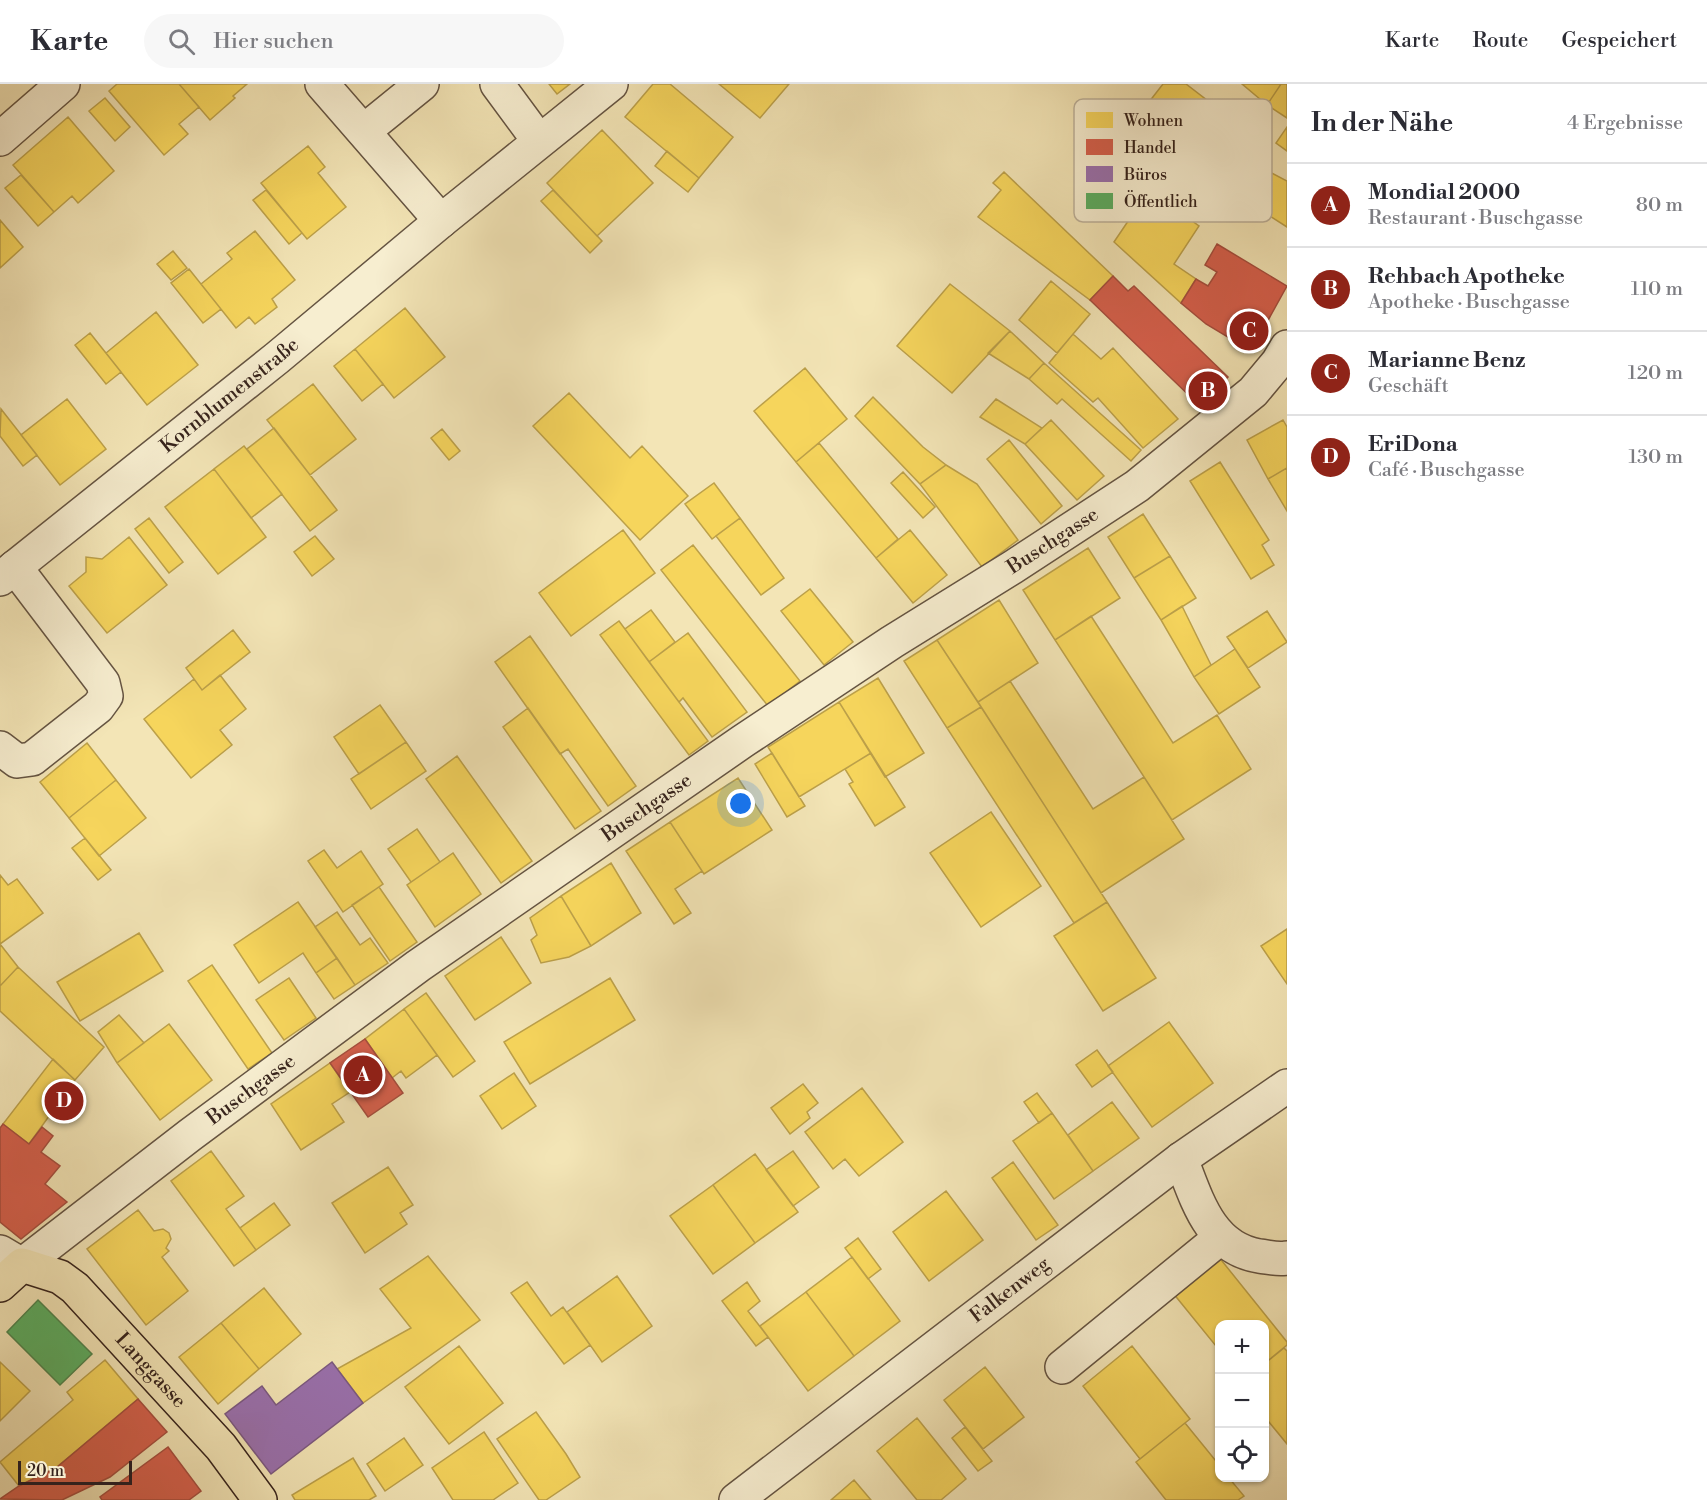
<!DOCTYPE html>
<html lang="de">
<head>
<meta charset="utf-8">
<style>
	body { margin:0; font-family:"Libre Bodoni",serif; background:#f7f7f7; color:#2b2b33 }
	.controls { position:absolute; right:18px; bottom:18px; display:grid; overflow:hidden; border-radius:12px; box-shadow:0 2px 4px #0004 }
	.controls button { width:54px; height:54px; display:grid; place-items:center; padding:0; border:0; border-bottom:2px solid #e1e1e2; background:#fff; color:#2b2b33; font:30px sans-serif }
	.scale { position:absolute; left:18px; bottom:15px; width:114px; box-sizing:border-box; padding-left:6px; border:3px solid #36231c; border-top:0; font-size:16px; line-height:21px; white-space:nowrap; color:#36231c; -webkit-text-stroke:4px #f7eed0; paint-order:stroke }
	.you { position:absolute; left:741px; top:720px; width:21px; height:21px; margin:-15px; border:4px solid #fff; border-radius:50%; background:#1a73e8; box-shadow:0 0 0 9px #1a73e833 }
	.badge { display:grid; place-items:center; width:39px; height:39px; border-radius:50%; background:#8f2418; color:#fff; font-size:20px; font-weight:700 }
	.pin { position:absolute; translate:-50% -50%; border:3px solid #fff; box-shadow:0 2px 6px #0006 }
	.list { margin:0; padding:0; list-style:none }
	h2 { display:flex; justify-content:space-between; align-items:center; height:78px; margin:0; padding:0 24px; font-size:26px }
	h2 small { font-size:20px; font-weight:400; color:#7c7c81 }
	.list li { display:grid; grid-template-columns:39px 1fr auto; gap:18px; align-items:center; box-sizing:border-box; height:84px; padding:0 24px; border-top:2px solid #e1e1e2 }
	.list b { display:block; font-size:22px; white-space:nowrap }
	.list p { margin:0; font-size:20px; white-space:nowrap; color:#7c7c81 }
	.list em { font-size:20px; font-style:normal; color:#7c7c81 }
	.icon { flex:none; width:33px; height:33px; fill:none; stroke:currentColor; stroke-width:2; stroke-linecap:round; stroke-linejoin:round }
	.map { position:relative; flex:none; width:1287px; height:1416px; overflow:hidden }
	header { display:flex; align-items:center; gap:36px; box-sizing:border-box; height:84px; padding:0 30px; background:#fff; border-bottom:2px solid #e1e1e2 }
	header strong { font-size:28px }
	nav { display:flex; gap:33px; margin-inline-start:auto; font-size:21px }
	.search { width:420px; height:54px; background:#f7f7f7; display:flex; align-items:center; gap:15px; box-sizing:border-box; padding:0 21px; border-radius:33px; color:#7c7c81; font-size:22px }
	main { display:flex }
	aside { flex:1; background:#fff }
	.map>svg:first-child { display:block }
	.homes { fill:#f6d55c; stroke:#bca049; stroke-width:1.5 }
	.shops { fill:#d6604d; stroke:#a64e3e; stroke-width:1.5 }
	.offices { fill:#9970ab; stroke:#7b5980; stroke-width:1.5 }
	.public { fill:#5aae61; stroke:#4f844c; stroke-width:1.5 }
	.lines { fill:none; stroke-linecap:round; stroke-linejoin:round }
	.minor-casing { stroke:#655442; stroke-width:36 }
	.major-casing { stroke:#36231c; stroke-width:36 }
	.minor { stroke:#f7eed0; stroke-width:33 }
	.major { stroke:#f3e5b6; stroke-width:33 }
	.labels { text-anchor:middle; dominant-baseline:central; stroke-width:6; stroke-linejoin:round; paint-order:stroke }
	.street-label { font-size:20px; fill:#36231c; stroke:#f7eed0 }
	.key { fill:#f7eed0; stroke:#bdb19a; stroke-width:1.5 }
	.key-label { font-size:16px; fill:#36231c }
</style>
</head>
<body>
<header>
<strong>Karte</strong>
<div class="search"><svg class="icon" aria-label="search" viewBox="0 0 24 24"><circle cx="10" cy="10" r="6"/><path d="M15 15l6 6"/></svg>Hier suchen</div>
<nav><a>Karte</a><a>Route</a><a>Gespeichert</a></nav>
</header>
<main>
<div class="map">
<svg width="1287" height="1416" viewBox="0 0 1287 1416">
	<rect width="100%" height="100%" fill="#f3e5b6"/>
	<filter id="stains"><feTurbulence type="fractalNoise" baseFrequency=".00333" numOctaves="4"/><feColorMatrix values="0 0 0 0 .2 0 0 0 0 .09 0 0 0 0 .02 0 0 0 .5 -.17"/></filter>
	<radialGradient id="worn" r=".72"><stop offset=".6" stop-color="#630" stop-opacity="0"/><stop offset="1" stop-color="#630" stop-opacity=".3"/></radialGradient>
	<!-- homes -->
	<path class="homes" d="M117,0h62l20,23 -20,17 9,10 -24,21 -55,-64z
		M179,0h68l-14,12 2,2 -25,22z
		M549,0h21l-13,10z
		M653,0h17l63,53 -34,41 -74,-61z
		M719,0h70l-29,34z
		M1163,0h23l22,17 -37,48 -36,-29z
		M1242,0h39l-14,21z
		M1281,0h6v34l-20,-13z
		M105,14l25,29 -15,14 -26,-30z
		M68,33l46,54 -36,32 -6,-7 -18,16 -41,-47z
		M1287,43v24l-11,-8z
		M602,46l51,53 -56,53 -50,-53z
		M308,62l17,21 -7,6 28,34 -39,32 -46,-56z
		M667,67l32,27 -11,14 -33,-26z
		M1243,74l44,23v46l-36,-23 5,-8 -25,-16z
		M1004,88l109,104 -23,24 -112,-83 23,-27 -8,-7z
		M21,91l33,37 -16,14 -33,-38z
		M266,106l36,43 -13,11 -36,-44z
		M553,106l49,51 -12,12 -49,-52z
		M1149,106l50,36 -25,38 22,15 -15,24 -67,-61z
		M0,136l23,27 -23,21z
		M255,147l40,49 -23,19 5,8 -22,17 -6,-7 -13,11 -35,-44 31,-25 -5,-6z
		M173,167l14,17 -16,12 -14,-16z
		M189,185l32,40 -18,14 -32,-40z
		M1051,197l39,33 -33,39 -38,-33z
		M950,200l60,47 -58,62 -55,-47z
		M405,224l40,49 -51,41 -39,-49z
		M156,228l42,53 -51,40 -41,-52z
		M1010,247l34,32 -15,16 -41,-26z
		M90,249l31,39 -15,12 -31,-39z
		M1073,250l28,25 12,-11 65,71 -35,29 -45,-50 -5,4 -44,-39z
		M355,265l28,35 -21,17 -28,-35z
		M1044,279l97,87 -10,11 -69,-62 -5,5 -28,-25z
		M805,284l42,51 -51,43 -42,-51z
		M313,300l43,55 -46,36 -43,-55z
		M569,309l61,65 12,-12 46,50 -48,44 -107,-114z
		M873,313l50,50 23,18 -26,19 -65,-68z
		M67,315l39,50 -46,36 -39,-50z
		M996,315l46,29 -17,16 -45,-27z
		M1,325l36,46 -14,11 -23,-30z
		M1051,336l53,56 -27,24 -52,-56z
		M1283,336l4,7v41l-19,11 -21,-39z
		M274,344l63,82 -27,21 -63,-82z
		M442,345l18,22 -11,9 -18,-22z
		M1009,356l53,66 -21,18 -54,-65z
		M819,359l79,96 -22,19 -80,-96z
		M244,362l38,48 -31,24 -37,-49z
		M1220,378l49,78 -7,5 12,20 -23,14 -61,-98z
		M946,381l31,19 41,56 -36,27 -62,-83z
		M1287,384v43l-19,-32z
		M214,385l52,68 -48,37 -53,-67z
		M903,388l32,35 -12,11 -32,-35z
		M714,399l26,35 -28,21 -27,-35z
		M1143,430l27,42 -36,22 -26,-41z
		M149,434l34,44 -14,11 -34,-44z
		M740,434l44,60 -23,17 -45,-59z
		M623,446l32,43 -84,63 -32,-43z
		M910,446l37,45 -34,28 -37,-45z
		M315,452l19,23 -22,17 -18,-24z
		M129,453l38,48 -60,48 -38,-47 17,-14v-15l16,2z
		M693,461l107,136 -32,25 -107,-136z
		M1088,464l32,50 -65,42 -32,-50z
		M1170,472l26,42 -35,22 -27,-42z
		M810,505l43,53 -29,23 -43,-54z
		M999,516l39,63 -60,39 -41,-62z
		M1182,522l29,59 -17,12 -33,-57z
		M651,526l24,32 -26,20 -24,-33z
		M1267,527l20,31 -39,26 -21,-31z
		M1091,532l82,127 44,-28 34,54 -79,51 -117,-180z
		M619,537l89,120 -19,14 -89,-120z
		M233,546l17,22 -48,38 -16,-22z
		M688,549l59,79 -35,25 -29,-39 -4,4 -30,-40z
		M530,552l106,150 -28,20 -40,-57 -8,5 -65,-92z
		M937,556l44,67 -34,21 -43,-67z
		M1235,565l25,38 -41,27 -25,-37z
		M220,591l26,34 -26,21 12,15 -41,33 -47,-59 50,-40 8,11z
		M878,594l46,75 -39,24 -46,-75z
		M1010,597l83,128 51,-32 40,62 -83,54 -123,-191z
		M839,618l32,51 -72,44 -31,-50z
		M380,621l26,37 -47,32 -25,-37z
		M981,623l126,195 -33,21 -127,-195z
		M528,624l73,103 -26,18 -72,-102z
		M406,658l20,29 -55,38 -20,-30z
		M87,659l29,37 -47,38 -29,-36z
		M772,669l33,53 -18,11 -32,-53z
		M871,669l34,54 -30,19 -26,-42 4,-2 -8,-13z
		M457,672l75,105 -31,22 -75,-104z
		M738,694l34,52 -68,44 -34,-52z
		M116,696l30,38 -47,38 -30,-38z
		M991,728l50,74 -60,41 -51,-74z
		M670,738l32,49 -27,18 16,24 -17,11 -48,-73z
		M417,745l23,33 -29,20 -23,-33z
		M85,754l26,32 -13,10 -26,-32z
		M324,766l13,18 24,-17 22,33 -40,28 -35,-51z
		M453,769l28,41 -46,33 -28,-42z
		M611,779l30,50 -50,33 -30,-50z
		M0,791l8,10 9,-6 26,34 -43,31z
		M379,803l38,55 -27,19 -38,-56z
		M561,812l30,50 -22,11 -28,6 -10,-23 6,-5 -7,-17z
		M298,818l39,56 -21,15 -13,-20 -44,30 -25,-38z
		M1107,818l49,76 -53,33 -49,-75z
		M337,828l23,33 10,-7 18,25 -33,22 -40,-58z
		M1287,845v55l-26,-38z
		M139,849l24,38 -83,50 -23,-39z
		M501,853l30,46 -56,37 -30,-44z
		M0,860l18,23 -18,19z
		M337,874l18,27 -21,14 -18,-26z
		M212,881l60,88 -24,16 -60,-88z
		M18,883l86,80 -29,33 -75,-69v-25z
		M289,894l27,40 -32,22 -28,-40z
		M610,894l25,42 -105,64 -26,-42z
		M426,909l49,68 -22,16 -49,-68z
		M404,925l33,46 -31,23 -5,-7 -9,7 -27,-39z
		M119,931l25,28 -27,20 -19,-31z
		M1169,938l44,61 -61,44 -44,-61z
		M169,940l43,56 -52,40 -43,-57z
		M1097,966l16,22 -21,15 -16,-22z
		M53,975l22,21 -46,64 -26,-20z
		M330,979l20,29 -18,12 12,18 -43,28 -30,-46z
		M514,989l22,33 -34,23 -22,-33z
		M803,1000l15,19 -11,9 3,6 -20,16 -19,-26z
		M862,1004l41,54 -44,34 -14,-17 -12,10 -28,-37z
		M1037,1009l15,20 -13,10 -15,-21z
		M1112,1018l27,36 -46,33 -25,-36z
		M1052,1029l41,58 -39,28 -41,-58z
		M211,1067l33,45 -18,13 30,41 -22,16 -63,-85z
		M793,1067l26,36 -26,19 -27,-36z
		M755,1070l43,58 -43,31 -42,-58z
		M1013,1078l45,63 -22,15 -44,-62z
		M388,1083l25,38 -13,8 7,11 -42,29 -33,-50z
		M713,1101l42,58 -42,31 -43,-58z
		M946,1107l37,49 -54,41 -36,-49z
		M274,1119l16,22 -34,25 -16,-22z
		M138,1126l16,21 9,-2 6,4 2,6 -5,9 3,3 -7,6 26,34 -42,34 -59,-76z
		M858,1154l23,31 -13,10 -23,-31z
		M428,1172l52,64 -117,83 -26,-34 74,-41 -31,-39z
		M1218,1172l69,86v3l-23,19v-40h-44v27l-47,-58z
		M852,1173l48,64 -46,35 -48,-64z
		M617,1192l35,50 -50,36 -35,-50z
		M527,1198l24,34 12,-9 27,38 -26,19 -53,-71z
		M747,1198l13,19 -12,10 20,26 -12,9 -34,-45z
		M264,1204l37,46 -42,35 -38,-46z
		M806,1208l48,64 -46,35 -48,-65z
		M221,1239l38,46 -41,35 -39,-47z
		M459,1262l44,57 -54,41 -44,-57z
		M1132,1262l58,73 -50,40 -57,-73z
		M1284,1264l3,3v93l-23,-28v-52z
		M105,1276l33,39 -81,68 -38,19 -19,-24 73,-62 -6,-8z
		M0,1278l30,29 -30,30z
		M985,1283l39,50 -41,32 -39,-49z
		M536,1328l30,42 14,23 -34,23h-7l-42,-61z
		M917,1334l49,61 -25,21h-24l-40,-49z
		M1185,1339l35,43v12h9l15,18 -6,4h-72l-30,-38z
		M965,1343l27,34 -14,10 -26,-33z
		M484,1348l34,51 -25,17h-40l-21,-32z
		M404,1354l19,27 -38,26 -18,-27z
		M353,1374l23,38 -7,4h-74l-3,-5z
		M854,1396l17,20h-40z"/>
	<!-- shops -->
	<path class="shops" d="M1217,160l70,42 -36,65 -45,-27 -25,-21 15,-24 12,7 9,-14 -12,-7z
		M1113,192l15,15 6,-5 94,91 -28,29 -110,-106z
		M365,955l38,54 -35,24 -38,-54z
		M3,1040l26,20 13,-17 11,9 -12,16 19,14 -15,18 22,18 -46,37 -21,-17v-94z
		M138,1315l29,33 -57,45 -48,23 -62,-1 19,-13 38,-19z
		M168,1363l33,44 -12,9h-87l-2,-3z"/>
	<!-- offices -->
	<path class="offices" d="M332,1278l31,41 -92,71 -46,-60 37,-28 14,19z"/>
	<!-- public -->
	<path class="public" d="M38,1216l54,54 -32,31 -53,-53z"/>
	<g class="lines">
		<defs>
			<g id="minor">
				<path d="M322,0l119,137"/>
				<path d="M497,0l42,57"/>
				<path d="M364,47l58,-47"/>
				<path d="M0,55l63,-55"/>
				<path id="s1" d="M0,495l277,-221 164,-137 170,-137"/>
				<path d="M0,664l17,13 15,-2 66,-52 8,-11 -3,-13 -88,-116"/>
				<path d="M1181,1075c16,41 29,89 78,97 10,1 18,4 28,2"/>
				<path id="s2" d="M0,1168l22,13 168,-130 228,-169 325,-225 149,-99 121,-75 124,-81 116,-94 25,-30 9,-15"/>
				<path d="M1062,1283l158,-129"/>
				<path id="s3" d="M736,1416l445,-341 106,-73"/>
			</g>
			<g id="major">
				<path id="s4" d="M0,1201l22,-20 38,12 15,11 146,159 39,53"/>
			</g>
		</defs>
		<!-- minor casing -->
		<use href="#minor" class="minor-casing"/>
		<!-- major casing -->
		<use href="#major" class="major-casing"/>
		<!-- minor -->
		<use href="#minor" class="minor"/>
		<!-- major -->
		<use href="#major" class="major"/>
	</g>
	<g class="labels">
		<!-- street labels -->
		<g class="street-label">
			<text stroke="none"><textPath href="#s1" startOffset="294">Kornblumenstraße</textPath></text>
			<text stroke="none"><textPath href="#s2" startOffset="1286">Buschgasse</textPath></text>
			<text stroke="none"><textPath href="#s2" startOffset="800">Buschgasse</textPath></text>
			<text stroke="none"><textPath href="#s2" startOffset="314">Buschgasse</textPath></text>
			<text stroke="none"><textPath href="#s3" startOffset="345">Falkenweg</textPath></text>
			<text stroke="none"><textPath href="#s4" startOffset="200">Langgasse</textPath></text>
		</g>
	</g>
	<!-- legend -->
	<rect x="1074" y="15" width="198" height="123" rx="9" class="key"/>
	<rect x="1086" y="28" width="27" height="16" fill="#f6d55c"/>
	<rect x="1086" y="55" width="27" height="16" fill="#d6604d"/>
	<rect x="1086" y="82" width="27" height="16" fill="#9970ab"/>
	<rect x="1086" y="109" width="27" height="16" fill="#5aae61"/>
	<g class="key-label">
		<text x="1124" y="42">Wohnen</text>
		<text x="1124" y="69">Handel</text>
		<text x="1124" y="96">Büros</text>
		<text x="1124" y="123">Öffentlich</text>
	</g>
	<rect width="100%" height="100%" filter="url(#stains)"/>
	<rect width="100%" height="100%" fill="url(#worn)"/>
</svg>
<div class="controls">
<button>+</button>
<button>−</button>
<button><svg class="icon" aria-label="locate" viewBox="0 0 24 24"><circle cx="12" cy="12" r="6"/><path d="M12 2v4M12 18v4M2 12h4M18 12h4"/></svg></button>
</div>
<div class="scale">20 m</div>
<div class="you"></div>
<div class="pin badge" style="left:363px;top:991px">A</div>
<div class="pin badge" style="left:1208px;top:307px">B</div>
<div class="pin badge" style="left:1249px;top:247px">C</div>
<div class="pin badge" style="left:64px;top:1017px">D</div>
</div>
<aside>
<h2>In der Nähe<small>4 Ergebnisse</small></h2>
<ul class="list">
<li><span class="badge">A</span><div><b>Mondial 2000</b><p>Restaurant · Buschgasse</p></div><em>80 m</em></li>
<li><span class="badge">B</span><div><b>Rehbach Apotheke</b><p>Apotheke · Buschgasse</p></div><em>110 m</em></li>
<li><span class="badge">C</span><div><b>Marianne Benz</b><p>Geschäft</p></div><em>120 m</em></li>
<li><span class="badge">D</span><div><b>EriDona</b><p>Café · Buschgasse</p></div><em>130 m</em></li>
</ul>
</aside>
</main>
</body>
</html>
